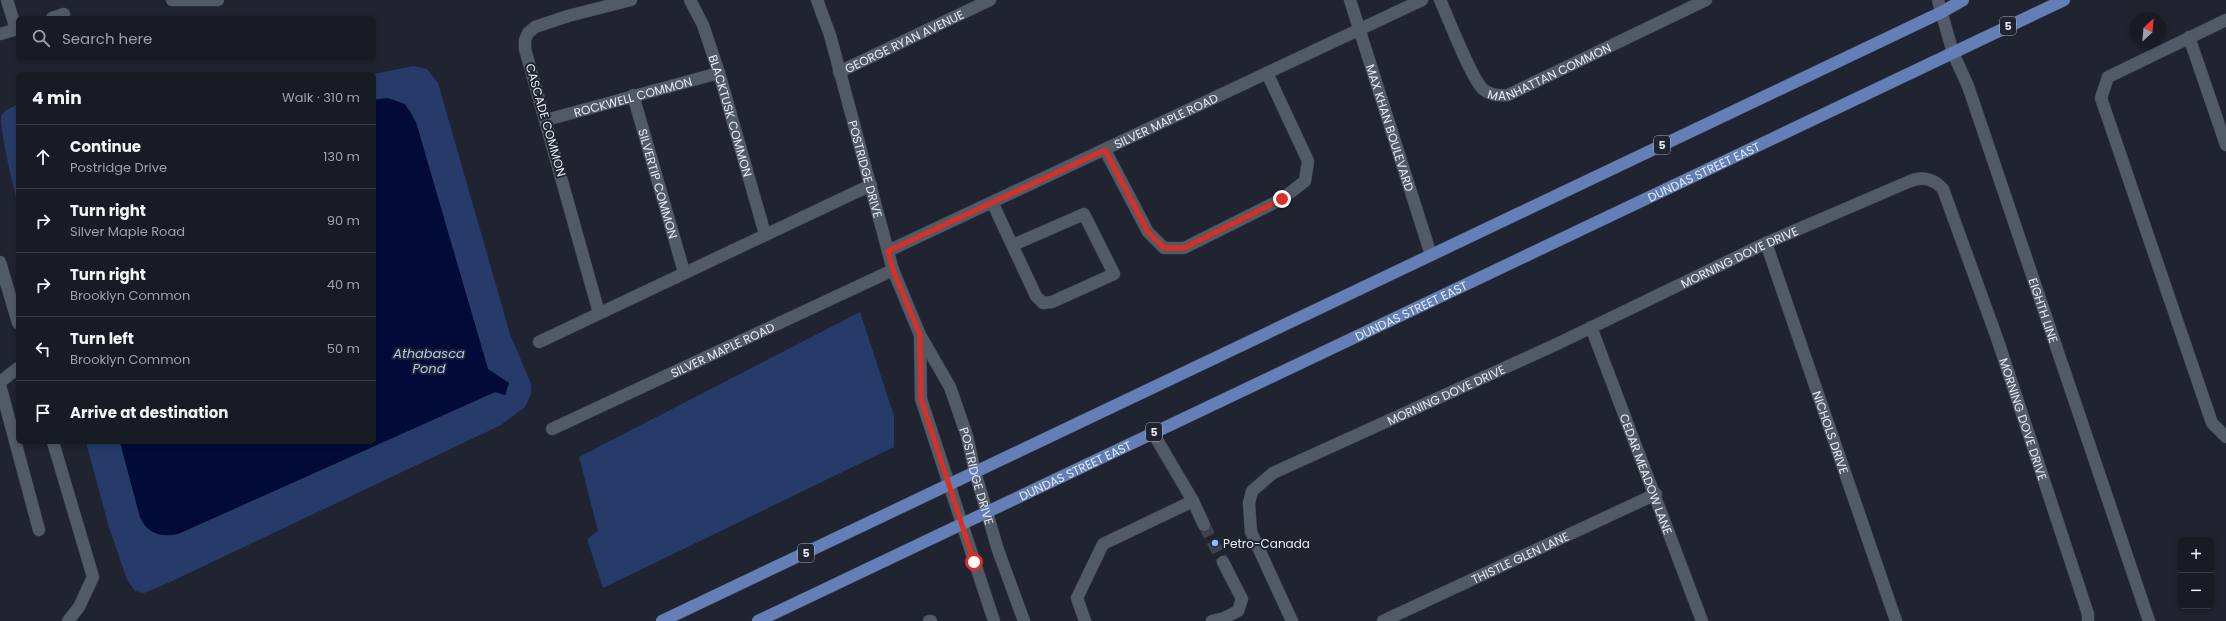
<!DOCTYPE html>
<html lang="en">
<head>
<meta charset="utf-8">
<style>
	body { margin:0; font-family:Poppins,sans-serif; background:#20242c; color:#f1f3f6 }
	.controls { position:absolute; right:12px; bottom:12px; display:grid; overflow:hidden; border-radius:6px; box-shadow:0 2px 6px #0003 }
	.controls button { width:36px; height:36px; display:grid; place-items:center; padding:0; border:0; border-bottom:1px solid #363941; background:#171b24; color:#f1f3f6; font:20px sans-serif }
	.compass { position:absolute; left:2130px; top:12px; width:36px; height:36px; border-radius:50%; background:#171b24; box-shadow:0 2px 6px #0003; rotate:26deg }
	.stop { position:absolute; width:12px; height:12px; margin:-9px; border:3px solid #d93025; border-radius:50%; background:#fff }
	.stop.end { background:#d93025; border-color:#fff; box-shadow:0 1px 4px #0008 }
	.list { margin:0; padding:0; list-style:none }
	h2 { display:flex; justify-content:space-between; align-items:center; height:52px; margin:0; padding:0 16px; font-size:17px }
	h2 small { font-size:13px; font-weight:400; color:#9ea1a6 }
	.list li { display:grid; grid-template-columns:26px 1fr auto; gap:12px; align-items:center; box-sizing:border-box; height:64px; padding:0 16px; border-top:1px solid #363941 }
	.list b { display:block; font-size:15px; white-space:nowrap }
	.list p { margin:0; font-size:13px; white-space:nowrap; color:#9ea1a6 }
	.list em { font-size:13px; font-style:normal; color:#9ea1a6 }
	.icon { flex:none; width:22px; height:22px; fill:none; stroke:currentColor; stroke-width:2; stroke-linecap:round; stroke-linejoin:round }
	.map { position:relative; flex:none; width:2226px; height:621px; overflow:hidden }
	.search { position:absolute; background:#171b24; box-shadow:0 2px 6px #0003; left:16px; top:16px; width:360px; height:44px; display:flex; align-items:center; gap:10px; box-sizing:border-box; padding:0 14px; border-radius:6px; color:#9ea1a6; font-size:15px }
	.panel { position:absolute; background:#171b24; box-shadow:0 2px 6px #0003; left:16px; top:72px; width:360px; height:372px; border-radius:6px }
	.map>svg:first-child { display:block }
	.green { fill:#263b69 }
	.water { fill:#010a39 }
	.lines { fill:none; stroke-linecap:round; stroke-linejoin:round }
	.minor-tunnel { stroke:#3d424d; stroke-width:12; stroke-dasharray:12 6; stroke-linecap:butt }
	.minor-casing { stroke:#3a3e47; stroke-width:13 }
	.major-casing { stroke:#3a3e47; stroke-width:13 }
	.minor { stroke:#535a67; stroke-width:12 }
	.major { stroke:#647fb7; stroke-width:12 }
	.route { stroke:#d93025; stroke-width:5 }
	.poi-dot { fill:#95b6fd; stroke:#1f2430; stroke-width:1.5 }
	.labels { text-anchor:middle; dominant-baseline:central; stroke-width:4; stroke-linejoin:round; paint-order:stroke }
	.shield { fill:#1f2430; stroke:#aaafb8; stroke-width:1 }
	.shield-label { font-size:11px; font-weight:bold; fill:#e6eaf2 }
	.street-label { font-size:12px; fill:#e6eaf2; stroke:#1f2430 }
	.poi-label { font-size:12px; fill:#e6eaf2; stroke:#1f2430; text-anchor:start }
	.water-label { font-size:13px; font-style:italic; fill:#adc4f4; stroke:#1f2430 }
</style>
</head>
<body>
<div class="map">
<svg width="2226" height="621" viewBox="0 0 2226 621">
	<rect width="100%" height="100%" fill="#1f2430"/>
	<!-- green -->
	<path class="green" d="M413,66l14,3 11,14 72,251 21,50v10l-6,13 -24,18 -333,158 -24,10 -9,-2 -8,-11 -19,-56 -22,-82h34l20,75c11,19 17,17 38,17l317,-142 10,3 4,-12 -21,-14 -77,-257c-11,-13 -21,-15 -37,-12v-26z
		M18,105v99c-5,-16 -18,-74 -17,-87 2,-7 11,-10 17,-12z
		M860,312l34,104v31l-291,141 -16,-49 11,-8 -19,-74z"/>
	<!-- water -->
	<path class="water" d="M387,98l18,6 11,18 72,247 21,14 -4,12 -10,-3 -317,142c-18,4 -31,-1 -38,-17l-20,-75h254v-342z"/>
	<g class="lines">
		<!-- minor-tunnel -->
		<path class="minor-tunnel" d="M1204,525l19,37"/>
		<defs>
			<g id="minor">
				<path d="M7,0l9,29"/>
				<path d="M172,0h46"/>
				<path id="s1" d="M690,0l13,25 16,48 46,161"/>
				<path id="s2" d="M817,0l13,35 63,235 27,65 30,52 17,49 8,36 23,78 26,71"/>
				<path id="s3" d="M1350,0l81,255"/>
				<path id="s4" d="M1440,0c8,17 32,81 44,90 7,5 15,6 24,5l198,-95"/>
				<path id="s5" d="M1938,0l15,53 15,33 181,535"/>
				<path d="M52,18l12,-4"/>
				<path d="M2226,20l-118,57 -7,21 111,325 14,14"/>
				<path d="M0,34l18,-5"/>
				<path d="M2189,37l37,108"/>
				<path id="s6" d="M839,72l151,-72"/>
				<path id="s7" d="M633,95l51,177"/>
				<path id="s8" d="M546,120l173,-47"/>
				<path d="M1105,150l43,82 16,16h20l98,-49 23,-18 3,-20 -41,-88"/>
				<path d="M993,204l43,92 7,7 9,-1 62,-28 -30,-60 -71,31"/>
				<path id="s9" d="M1766,243l130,378"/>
				<path id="s10" d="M888,251l534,-251"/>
				<path d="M0,262l18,61"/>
				<path d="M599,313l-74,-264v-9l3,-7 7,-6 33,-11 63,-16"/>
				<path id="s11" d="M1591,327l111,294"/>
				<path d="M920,336l1,63 73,222"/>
				<path d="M539,342l332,-157"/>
				<path d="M0,382l18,-14"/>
				<path d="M0,385l39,145"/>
				<path id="s12" d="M552,429l341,-159"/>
				<path d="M53,442l40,135 -14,30 -11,14"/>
				<path d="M1193,501l11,24"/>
				<path d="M929,621h2"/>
				<path d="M1085,621l-8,-23 26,-54 90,-43 -40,-68"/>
				<path d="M1212,621l12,-3 14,-7 4,-12 -19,-37"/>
				<path id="s13" d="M1292,621l-41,-89 -2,-29 3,-12 21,-18 284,-129 209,-101 142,-61c13,-6 25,-4 35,7l55,152 90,273v7"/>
				<path id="s14" d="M1383,621l273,-127"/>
			</g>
			<g id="major">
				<path d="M662,621l1280,-609 21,-12"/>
				<path id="s15" d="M758,621l1306,-621"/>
			</g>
		</defs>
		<!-- minor casing -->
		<use href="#minor" class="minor-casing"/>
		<!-- major casing -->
		<use href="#major" class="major-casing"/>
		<!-- minor -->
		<use href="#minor" class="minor"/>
		<!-- major -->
		<use href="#major" class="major"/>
	</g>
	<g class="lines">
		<!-- route -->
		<path class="route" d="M974,562l-53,-163 -1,-64 -27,-65 -5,-19 217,-101 43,82 16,16h20l98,-49"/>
	</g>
	<!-- markers -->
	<circle class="poi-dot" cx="1215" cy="543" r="4"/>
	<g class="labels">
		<!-- shield labels -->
		<g class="shield">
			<rect x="2000" y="17" width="16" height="18" rx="3"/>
			<rect x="1654" y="136" width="16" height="18" rx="3"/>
			<rect x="1146" y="423" width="16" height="18" rx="3"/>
			<rect x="798" y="544" width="16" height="18" rx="3"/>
		</g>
		<g class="shield-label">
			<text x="2008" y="26">5</text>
			<text x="1662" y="145">5</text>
			<text x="1154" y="432">5</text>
			<text x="806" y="553">5</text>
		</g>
		<!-- street labels -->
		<g class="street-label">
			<text stroke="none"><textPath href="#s6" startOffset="72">GEORGE RYAN AVENUE</textPath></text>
			<text stroke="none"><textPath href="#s4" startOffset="172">MANHATTAN COMMON</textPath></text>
			<text stroke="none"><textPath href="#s8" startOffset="90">ROCKWELL COMMON</textPath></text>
			<text stroke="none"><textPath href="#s1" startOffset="123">BLACKTUSK COMMON</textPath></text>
			<text transform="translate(546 120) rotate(74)">CASCADE COMMON</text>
			<text stroke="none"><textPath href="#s10" startOffset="307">SILVER MAPLE ROAD</textPath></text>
			<text stroke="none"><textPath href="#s3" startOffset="134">MAX KHAN BOULEVARD</textPath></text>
			<text stroke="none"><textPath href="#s2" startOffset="176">POSTRIDGE DRIVE</textPath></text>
			<text stroke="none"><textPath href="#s15" startOffset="1047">DUNDAS STREET EAST</textPath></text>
			<text stroke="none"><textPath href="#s7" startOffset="92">SILVERTIP COMMON</textPath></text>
			<text stroke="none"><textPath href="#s13" startOffset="681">MORNING DOVE DRIVE</textPath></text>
			<text stroke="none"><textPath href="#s15" startOffset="723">DUNDAS STREET EAST</textPath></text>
			<text stroke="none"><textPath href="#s5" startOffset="328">EIGHTH LINE</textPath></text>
			<text stroke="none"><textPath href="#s12" startOffset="188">SILVER MAPLE ROAD</textPath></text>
			<text stroke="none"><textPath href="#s13" startOffset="357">MORNING DOVE DRIVE</textPath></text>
			<text stroke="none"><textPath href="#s13" startOffset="1148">MORNING DOVE DRIVE</textPath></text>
			<text stroke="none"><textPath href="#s9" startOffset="200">NICHOLS DRIVE</textPath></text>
			<text stroke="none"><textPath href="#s15" startOffset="351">DUNDAS STREET EAST</textPath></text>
			<text stroke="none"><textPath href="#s11" startOffset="157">CEDAR MEADOW LANE</textPath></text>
			<text stroke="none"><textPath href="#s2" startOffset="504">POSTRIDGE DRIVE</textPath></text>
			<text stroke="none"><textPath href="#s14" startOffset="151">THISTLE GLEN LANE</textPath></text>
		</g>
		<!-- poi labels -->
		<g class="poi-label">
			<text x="1223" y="543">Petro-Canada</text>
		</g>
		<!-- water labels -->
		<g class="water-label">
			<text x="429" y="353">Athabasca<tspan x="429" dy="15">Pond</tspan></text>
		</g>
	</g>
</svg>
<div class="controls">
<button>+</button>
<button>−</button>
</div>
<svg class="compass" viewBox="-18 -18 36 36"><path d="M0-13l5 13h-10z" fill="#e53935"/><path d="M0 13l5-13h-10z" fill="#9ea1a6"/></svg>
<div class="stop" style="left:974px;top:562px"></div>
<div class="stop end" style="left:1282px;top:199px"></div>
<div class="search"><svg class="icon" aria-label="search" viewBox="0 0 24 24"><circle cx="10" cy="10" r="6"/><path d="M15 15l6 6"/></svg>Search here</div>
<section class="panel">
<h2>4 min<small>Walk · 310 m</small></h2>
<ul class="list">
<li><svg class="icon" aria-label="ahead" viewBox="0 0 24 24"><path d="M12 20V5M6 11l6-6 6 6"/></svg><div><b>Continue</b><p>Postridge Drive</p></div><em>130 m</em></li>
<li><svg class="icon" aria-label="right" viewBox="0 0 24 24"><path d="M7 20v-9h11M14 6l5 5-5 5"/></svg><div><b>Turn right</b><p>Silver Maple Road</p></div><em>90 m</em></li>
<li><svg class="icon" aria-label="right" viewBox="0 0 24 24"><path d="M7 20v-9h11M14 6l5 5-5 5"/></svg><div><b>Turn right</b><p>Brooklyn Common</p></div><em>40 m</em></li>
<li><svg class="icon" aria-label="left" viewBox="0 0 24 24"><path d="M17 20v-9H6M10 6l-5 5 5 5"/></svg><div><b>Turn left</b><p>Brooklyn Common</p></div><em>50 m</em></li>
<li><svg class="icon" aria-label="arrive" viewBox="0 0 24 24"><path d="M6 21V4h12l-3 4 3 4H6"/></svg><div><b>Arrive at destination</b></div></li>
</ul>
</section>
</div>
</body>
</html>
